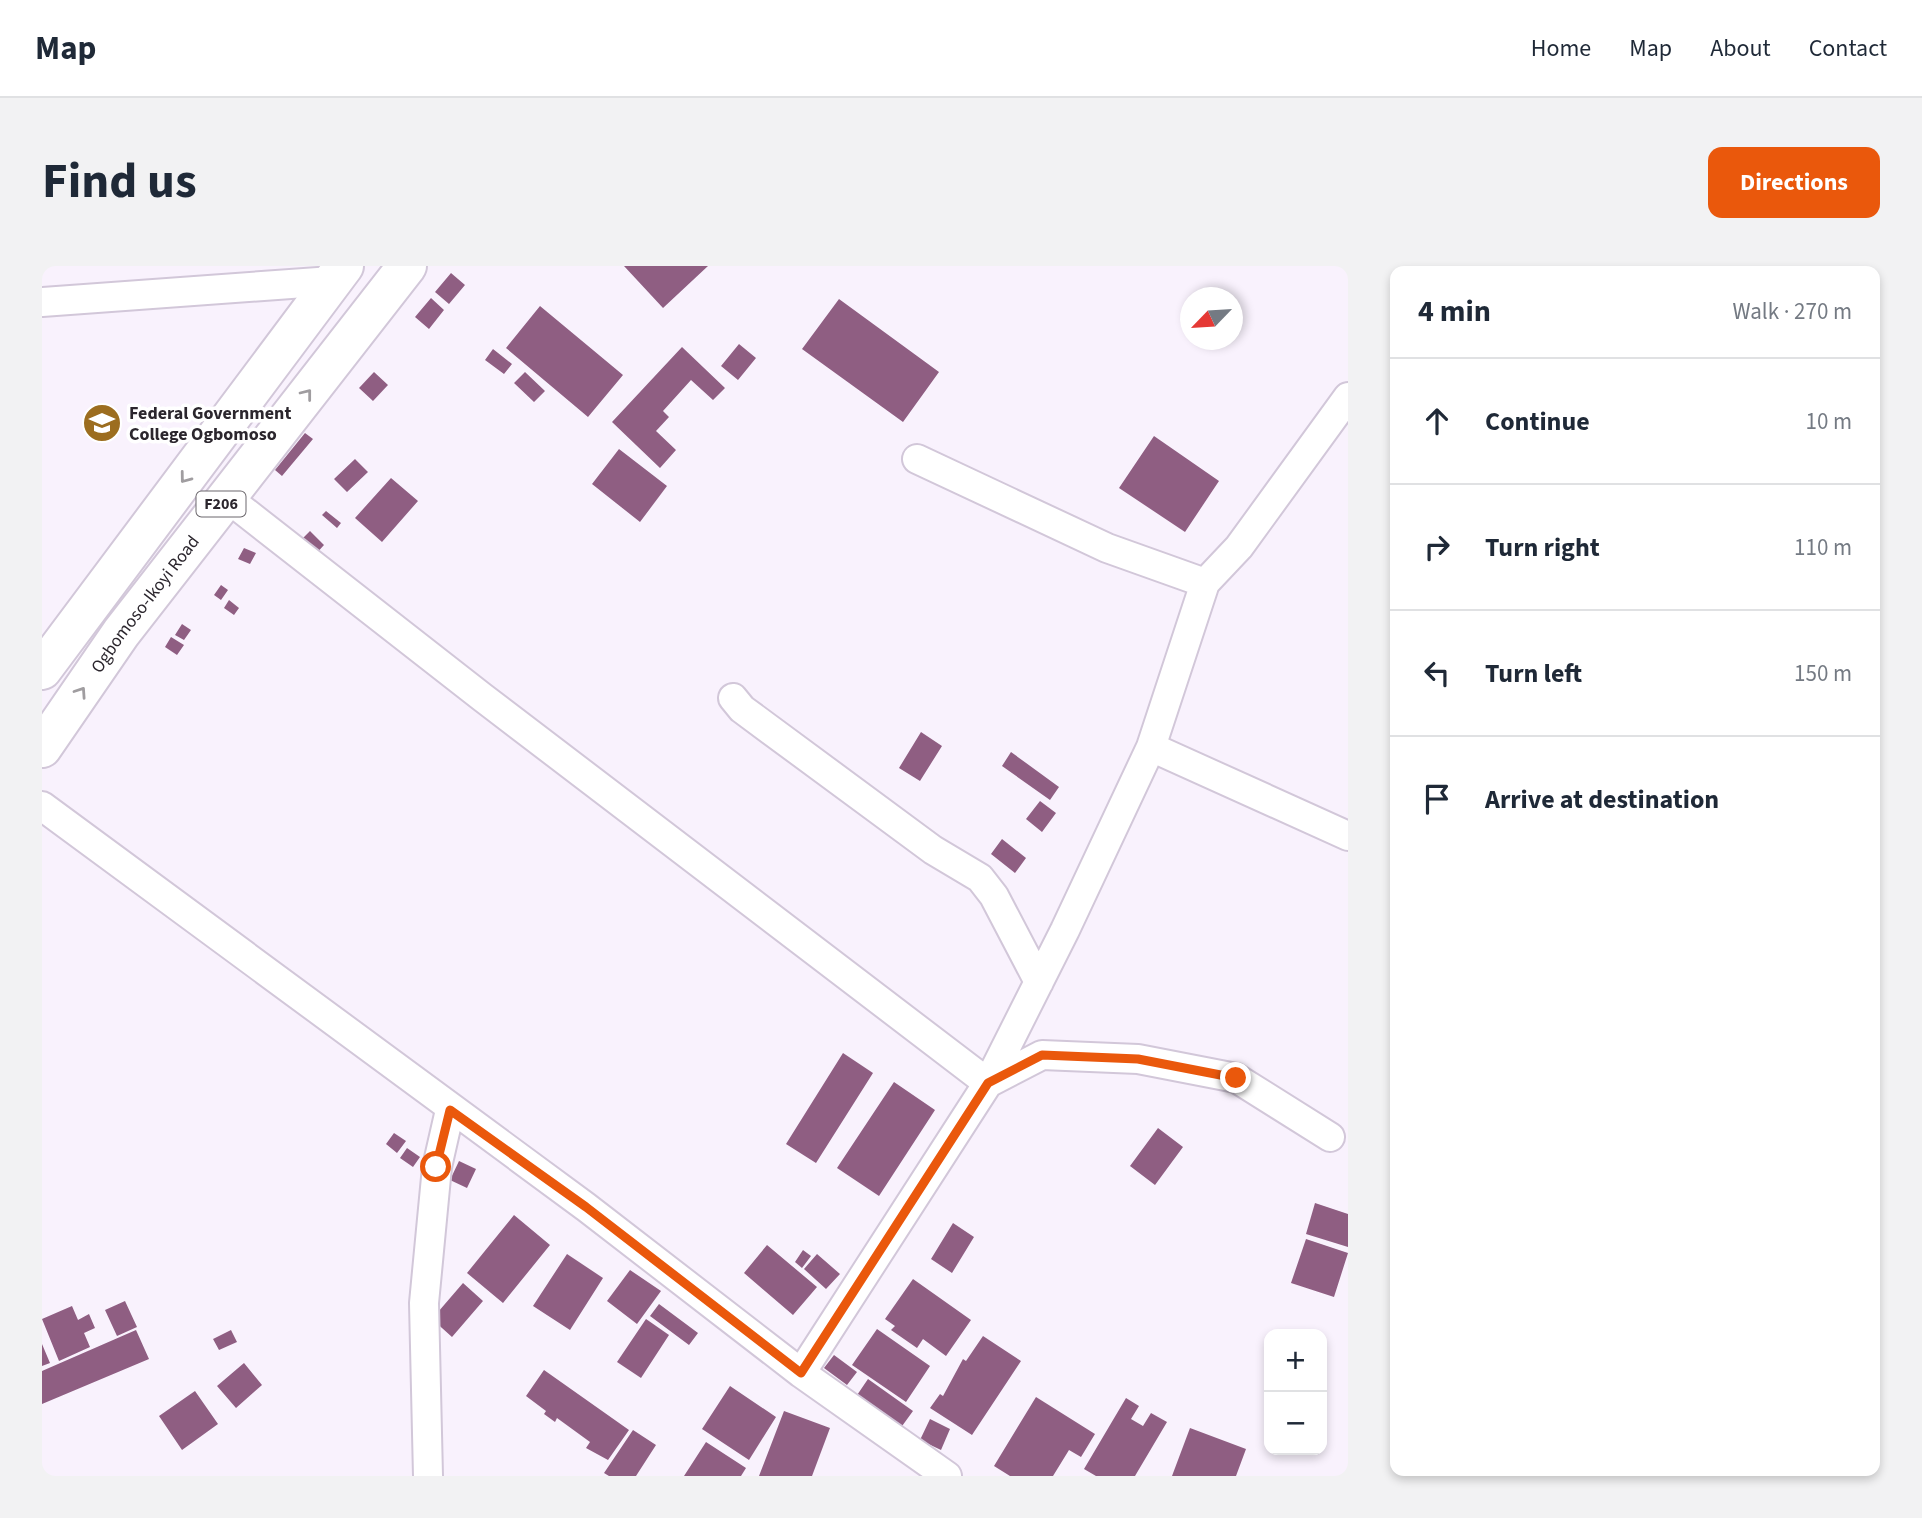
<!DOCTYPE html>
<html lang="en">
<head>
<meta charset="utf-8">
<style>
	body { margin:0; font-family:"Source Sans 3",sans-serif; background:#f2f2f3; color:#1f2937 }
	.controls { position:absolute; right:21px; bottom:21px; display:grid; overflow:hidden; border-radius:14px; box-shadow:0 4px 10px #0003 }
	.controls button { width:63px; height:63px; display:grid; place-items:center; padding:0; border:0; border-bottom:2px solid #e0e1e3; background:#fff; color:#1f2937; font:35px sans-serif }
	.compass { position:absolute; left:1138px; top:21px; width:63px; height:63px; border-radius:50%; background:#fff; box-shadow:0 4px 10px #0003; rotate:245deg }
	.stop { position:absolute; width:21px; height:21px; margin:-16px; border:5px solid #ea580c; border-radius:50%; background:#fff }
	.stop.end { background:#ea580c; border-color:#fff; box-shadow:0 2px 7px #0008 }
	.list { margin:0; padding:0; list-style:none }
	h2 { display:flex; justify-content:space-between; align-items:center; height:91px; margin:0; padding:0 28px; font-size:30px }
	h2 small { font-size:23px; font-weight:400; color:#747a83 }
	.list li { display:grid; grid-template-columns:46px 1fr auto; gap:21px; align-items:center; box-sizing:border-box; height:126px; padding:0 28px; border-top:2px solid #e0e1e3 }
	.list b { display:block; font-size:26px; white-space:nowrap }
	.list em { font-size:23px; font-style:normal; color:#747a83 }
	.icon { flex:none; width:38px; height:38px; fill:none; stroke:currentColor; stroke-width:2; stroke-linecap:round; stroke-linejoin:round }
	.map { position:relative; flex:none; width:1306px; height:1210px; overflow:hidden; border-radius:14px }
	header { display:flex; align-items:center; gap:42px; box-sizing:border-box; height:98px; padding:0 35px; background:#fff; border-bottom:2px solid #e0e1e3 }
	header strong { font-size:33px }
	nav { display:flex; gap:38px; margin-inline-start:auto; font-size:24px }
	.intro { display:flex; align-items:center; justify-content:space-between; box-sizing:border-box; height:168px; padding:0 42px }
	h1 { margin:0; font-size:49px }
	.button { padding:18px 32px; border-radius:14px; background:#ea580c; color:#fff; font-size:24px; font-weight:700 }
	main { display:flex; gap:42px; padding:0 42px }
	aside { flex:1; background:#fff; border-radius:14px; box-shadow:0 4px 10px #0003 }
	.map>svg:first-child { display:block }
	.building { fill:#8f5e82 }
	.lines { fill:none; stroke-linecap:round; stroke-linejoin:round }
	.minor-casing { stroke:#d2c7d9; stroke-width:32 }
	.primary-casing { stroke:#d2c7d9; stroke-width:42 }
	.minor { stroke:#fff; stroke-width:28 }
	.primary { stroke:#fff; stroke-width:38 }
	.oneway { stroke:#a09da0 }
	.route { stroke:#ea580c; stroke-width:9 }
	.labels { text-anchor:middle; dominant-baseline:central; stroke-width:7; stroke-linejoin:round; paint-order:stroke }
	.shield { fill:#fff; stroke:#6b676c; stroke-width:2 }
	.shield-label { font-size:16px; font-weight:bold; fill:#2b262d }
	.poi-label { font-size:18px; font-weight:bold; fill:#2b262d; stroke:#fff; text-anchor:start }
	.street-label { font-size:18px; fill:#2b262d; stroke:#fff }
</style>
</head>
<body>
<header>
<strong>Map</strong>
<nav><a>Home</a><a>Map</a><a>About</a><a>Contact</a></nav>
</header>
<div class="intro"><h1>Find us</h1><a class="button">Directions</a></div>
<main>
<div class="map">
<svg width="1306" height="1210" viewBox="0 0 1306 1210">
	<rect width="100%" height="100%" fill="#f9f2fd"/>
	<!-- building -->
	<path class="building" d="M582,0h84l-45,42z
		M409,7l14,12 -16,19 -14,-12z
		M389,32l13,12 -15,19 -14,-12z
		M797,33l100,73 -36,50 -101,-73z
		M498,40l83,69 -35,42 -82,-69z
		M697,78l17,14 -18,22 -17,-14z
		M640,81l43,41 -12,12 -22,-20 -28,31 6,6 -13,14 20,19 -16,18 -48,-46z
		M451,83l19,15 -8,10 -19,-14z
		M332,106l14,13 -15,16 -14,-13z
		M483,106l20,19 -11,11 -20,-19z
		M263,167l8,6 -31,37 -7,-6z
		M1112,170l65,45 -34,51 -66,-44z
		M577,183l48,37 -27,36 -48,-38z
		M313,193l13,13 -21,20 -13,-13z
		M349,212l27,23 -36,41 -27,-24z
		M284,245l15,12 -4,5 -15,-13z
		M268,265l14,14 -10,11 -14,-15z
		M202,282l12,5 -6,11 -12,-5z
		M179,319l7,5 -7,10 -7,-5z
		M187,334l10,8 -5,7 -10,-7z
		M140,358l9,6 -7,10 -9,-5z
		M129,371l13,8 -7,10 -12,-8z
		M879,466l21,14 -22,35 -21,-13z
		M969,486l48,35 -9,13 -48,-34z
		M998,535l16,12 -14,19 -16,-13z
		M960,573l24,19 -11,15 -24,-19z
		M801,787l30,20 -57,90 -30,-19z
		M852,816l41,28 -56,86 -42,-28z
		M1116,862l25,19 -28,38 -25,-19z
		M352,867l12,8 -9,12 -11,-9z
		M365,882l13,9 -7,10 -13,-9z
		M417,895l17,8 -9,19 -17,-8z
		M1273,937l33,11v33l-42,-13z
		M472,949l36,30 -47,58 -36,-30z
		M911,957l21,14 -22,36 -21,-14z
		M1264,973l42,14 -14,44 -43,-14z
		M725,979l50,42 -24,28 -49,-42z
		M761,984l8,6 -9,12 -7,-6z
		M525,988l36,24 -33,52 -37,-24z
		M775,988l23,20 -14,15 -22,-20z
		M588,1004l31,21 -24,33 -30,-23z
		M871,1013l58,41 -25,36 -23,-17 -6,9 -26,-18 4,-4 -10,-7z
		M421,1017l20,18 -31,36 -20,-18z
		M83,1035l12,26 -20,9 -12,-26z
		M617,1038l39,29 -9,12 -39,-29z
		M30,1040l6,14 11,-6 6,14 -11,5 6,14 -31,14 -17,-42z
		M604,1053l23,16 -28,43 -24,-16z
		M835,1063l53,37 -24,36 -54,-37z
		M94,1064l13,29 -107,45v-33z
		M189,1064l6,12 -18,8 -6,-11z
		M941,1070l38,25 -49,74 -42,-27 10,-14 3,2 20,-37 3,2z
		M0,1078l8,19 -8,3z
		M792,1089l23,17 -10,13 -23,-17z
		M202,1097l18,22 -26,23 -19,-22z
		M502,1104l85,60 -21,30 -22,-12 4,-6 -33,-24 -2,4 -11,-8 2,-3 -20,-15z
		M826,1113l45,32 -16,22 -44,-32z
		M688,1120l46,31 -27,43 -47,-31z
		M153,1125l23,33 -36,26 -23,-34z
		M994,1131l59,37 -14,23 -12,-7 -16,26h-43l-16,-10z
		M1084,1132l13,8 -8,13 12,7 8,-13 16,9 -32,54h-39l-12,-7z
		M742,1145l46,17 -18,48h-53z
		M888,1153l20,10 -9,21 -21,-10z
		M1148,1162l56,21 -10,27h-64z
		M591,1164l23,15 -20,31h-27l-5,-3z
		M664,1176l40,26 -5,8h-57z"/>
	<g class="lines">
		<defs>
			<path id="minor" d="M0,36l290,-21
				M875,193l190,89 98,35
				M184,231l256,200 506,386 54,-28 96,4 98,19 94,59
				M691,432l9,11 191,141 47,28 14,18 45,86
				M1109,481l197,89
				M0,540l544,401 215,166 146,103
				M759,1107l187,-290 77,-153 86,-183 54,-164 34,-36 109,-150
				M386,1210l-4,-173 13,-136 13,-57"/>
			<g id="primary">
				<path d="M0,404l302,-404"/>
				<path id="s1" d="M0,482l79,-115 286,-367"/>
			</g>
		</defs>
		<!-- minor casing -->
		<use href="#minor" class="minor-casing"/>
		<!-- primary casing -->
		<use href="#primary" class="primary-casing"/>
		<!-- minor -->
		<use href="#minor" class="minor"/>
		<!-- primary -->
		<use href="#primary" class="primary"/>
	</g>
	<!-- one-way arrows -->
	<defs><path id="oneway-chevron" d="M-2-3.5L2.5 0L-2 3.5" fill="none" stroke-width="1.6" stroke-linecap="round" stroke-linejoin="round" transform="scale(1.75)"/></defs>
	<g class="oneway">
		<use href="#oneway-chevron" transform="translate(265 128) rotate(-52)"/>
		<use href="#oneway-chevron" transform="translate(143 212) rotate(127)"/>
		<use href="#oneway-chevron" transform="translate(39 426) rotate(-56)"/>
	</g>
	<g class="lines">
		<!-- route -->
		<path class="route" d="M394,901l14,-57 136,97 215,166 187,-290 54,-28 96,4 98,19"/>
	</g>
	<!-- icons -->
	<defs>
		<symbol id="university-disc" viewBox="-11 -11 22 22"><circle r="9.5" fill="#9c6d1f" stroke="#fff"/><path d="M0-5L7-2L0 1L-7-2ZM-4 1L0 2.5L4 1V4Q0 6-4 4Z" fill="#fff"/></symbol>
	</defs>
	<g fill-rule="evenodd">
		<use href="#university-disc" x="38" y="135" width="44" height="44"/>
	</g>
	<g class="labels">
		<!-- shield labels -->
		<rect class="shield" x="154.5" y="225.5" width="49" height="25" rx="5"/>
		<g class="shield-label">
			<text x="179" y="238">F206</text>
		</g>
		<!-- poi labels -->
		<g class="poi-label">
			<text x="87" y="147">Federal Government<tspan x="87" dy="21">College Ogbomoso</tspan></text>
		</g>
		<!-- street labels -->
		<g class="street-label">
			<text stroke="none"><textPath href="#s1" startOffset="177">Ogbomoso-Ikoyi Road</textPath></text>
		</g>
	</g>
</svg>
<div class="controls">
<button>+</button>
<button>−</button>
</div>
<svg class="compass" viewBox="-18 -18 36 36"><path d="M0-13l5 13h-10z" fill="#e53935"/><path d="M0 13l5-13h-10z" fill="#747a83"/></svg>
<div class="stop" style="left:394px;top:901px"></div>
<div class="stop end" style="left:1194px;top:812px"></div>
</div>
<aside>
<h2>4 min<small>Walk · 270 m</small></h2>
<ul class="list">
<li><svg class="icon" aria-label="ahead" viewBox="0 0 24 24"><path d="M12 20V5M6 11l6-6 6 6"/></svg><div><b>Continue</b></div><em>10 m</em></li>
<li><svg class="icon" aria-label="right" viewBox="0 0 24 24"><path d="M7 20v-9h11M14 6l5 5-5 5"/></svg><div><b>Turn right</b></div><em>110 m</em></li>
<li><svg class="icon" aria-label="left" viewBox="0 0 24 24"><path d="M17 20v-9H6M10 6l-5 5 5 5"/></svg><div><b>Turn left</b></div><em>150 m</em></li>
<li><svg class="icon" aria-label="arrive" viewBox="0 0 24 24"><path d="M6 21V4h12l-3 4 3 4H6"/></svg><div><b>Arrive at destination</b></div></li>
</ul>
</aside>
</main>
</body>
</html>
